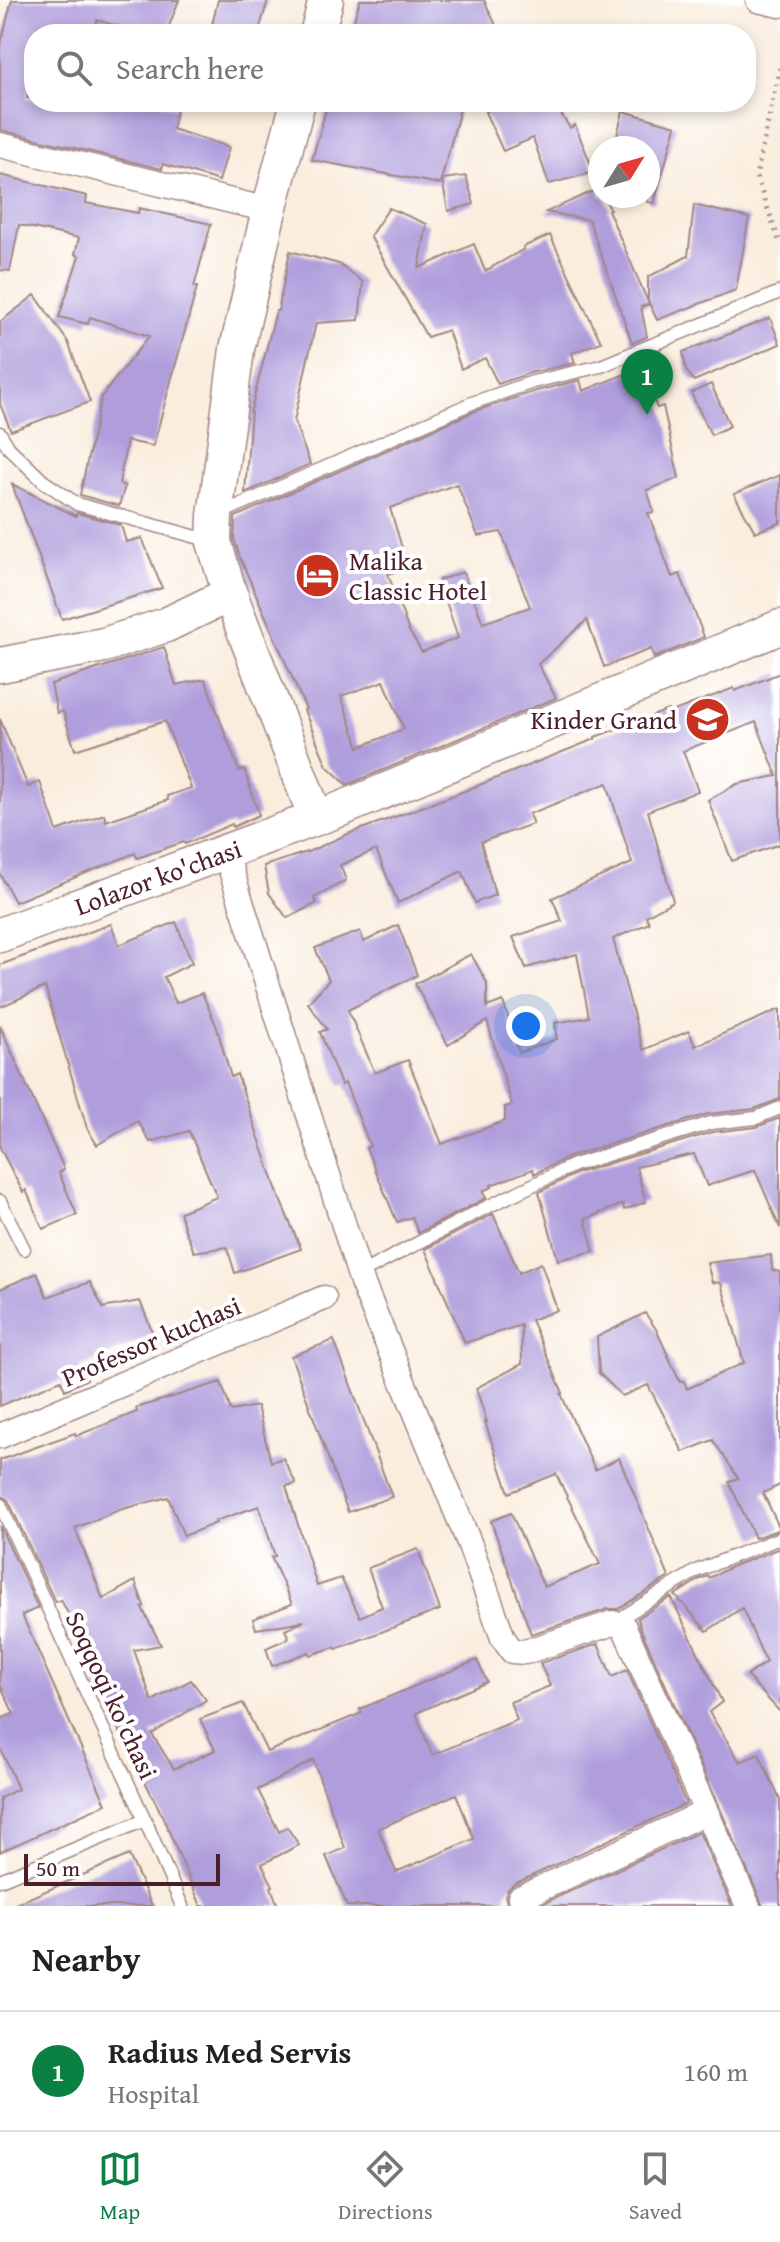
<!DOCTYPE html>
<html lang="en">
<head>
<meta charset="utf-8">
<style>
	body { margin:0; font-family:"Gentium Book Plus",serif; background:#f6f6f6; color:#222 }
	.compass { position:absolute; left:588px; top:136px; width:72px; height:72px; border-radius:50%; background:#fff; box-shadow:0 4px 12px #0003; rotate:53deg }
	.scale { position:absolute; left:24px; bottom:20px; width:196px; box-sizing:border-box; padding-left:8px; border:4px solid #4a1f2b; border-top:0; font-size:22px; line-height:28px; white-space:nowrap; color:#4a1f2b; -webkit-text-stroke:6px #fff; paint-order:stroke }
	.you { position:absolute; left:526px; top:1026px; width:28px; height:28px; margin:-20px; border:6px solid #fff; border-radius:50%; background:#1a73e8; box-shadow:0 0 0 12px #1a73e833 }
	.badge { display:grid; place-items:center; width:52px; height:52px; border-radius:50%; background:#0b8043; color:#fff; font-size:26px; font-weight:700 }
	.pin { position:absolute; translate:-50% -66px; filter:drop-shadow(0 2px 4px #0008) }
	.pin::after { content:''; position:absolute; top:42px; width:28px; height:24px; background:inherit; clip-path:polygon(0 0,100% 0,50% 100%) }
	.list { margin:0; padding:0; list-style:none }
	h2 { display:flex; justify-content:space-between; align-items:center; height:104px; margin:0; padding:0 32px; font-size:34px }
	h2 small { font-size:26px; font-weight:400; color:#767676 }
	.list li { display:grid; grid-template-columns:52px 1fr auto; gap:24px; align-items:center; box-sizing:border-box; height:120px; padding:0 32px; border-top:2px solid #e0e0e0 }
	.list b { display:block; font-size:30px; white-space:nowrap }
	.list p { margin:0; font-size:26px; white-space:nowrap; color:#767676 }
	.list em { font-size:26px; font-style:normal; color:#767676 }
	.icon { flex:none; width:44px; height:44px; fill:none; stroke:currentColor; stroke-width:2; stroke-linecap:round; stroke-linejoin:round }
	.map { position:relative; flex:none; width:780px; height:1906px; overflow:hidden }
	.search { position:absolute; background:#fff; box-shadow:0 4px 12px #0003; left:24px; right:24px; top:24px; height:88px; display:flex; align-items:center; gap:20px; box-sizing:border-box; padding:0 28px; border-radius:32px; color:#767676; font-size:30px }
	.sheet { height:224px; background:#fff }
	nav { display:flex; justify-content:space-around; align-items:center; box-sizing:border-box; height:112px; border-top:2px solid #e0e0e0; background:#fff; font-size:22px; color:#767676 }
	nav a { display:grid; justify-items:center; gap:4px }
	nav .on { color:#0b8043 }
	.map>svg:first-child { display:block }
	.building { fill:#af9ddc; fill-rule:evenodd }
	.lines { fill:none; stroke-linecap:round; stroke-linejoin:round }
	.lane-casing { stroke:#a28684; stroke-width:15 }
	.street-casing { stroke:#a28684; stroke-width:27 }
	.secondary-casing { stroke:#a28684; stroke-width:37 }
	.path { stroke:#a28684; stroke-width:5; stroke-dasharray:2 6; stroke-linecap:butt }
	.lane { stroke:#fff; stroke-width:12 }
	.street { stroke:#fff; stroke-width:24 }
	.secondary { stroke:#fff; stroke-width:34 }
	.labels { text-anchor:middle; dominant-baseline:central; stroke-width:8; stroke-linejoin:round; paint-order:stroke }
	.poi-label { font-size:26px; fill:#4a1f2b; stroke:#fff; text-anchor:start }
	.street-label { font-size:26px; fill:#4a1f2b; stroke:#fff }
</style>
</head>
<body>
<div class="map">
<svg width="780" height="1906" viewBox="0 0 780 1906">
	<rect width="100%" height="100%" fill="#fff"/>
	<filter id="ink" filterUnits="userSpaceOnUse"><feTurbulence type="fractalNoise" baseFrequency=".0125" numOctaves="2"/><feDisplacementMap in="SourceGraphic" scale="16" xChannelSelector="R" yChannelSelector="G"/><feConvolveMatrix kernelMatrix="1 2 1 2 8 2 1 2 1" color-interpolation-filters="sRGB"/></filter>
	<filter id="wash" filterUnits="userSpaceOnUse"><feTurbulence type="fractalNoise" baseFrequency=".006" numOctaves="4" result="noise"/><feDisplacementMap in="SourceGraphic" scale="32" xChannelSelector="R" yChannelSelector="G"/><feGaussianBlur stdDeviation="1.8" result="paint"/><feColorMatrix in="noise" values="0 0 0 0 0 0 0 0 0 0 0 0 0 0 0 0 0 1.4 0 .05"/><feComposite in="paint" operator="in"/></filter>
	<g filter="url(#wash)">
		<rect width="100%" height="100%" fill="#f9eddd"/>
		<g id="blocks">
			<!-- building -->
			<path class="building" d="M12,0h167l-13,34h-20l-49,-14 -3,14h-60v29l-7,35 7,1v3h119l24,6 -5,21 57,18 -10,34 -56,-17 -1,5 -162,-39v-83z
				M218,0h50l-10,34h-25l-22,-5z
				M360,0h124l16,34h-150z
				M328,102h134l-22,82 -128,-24z
				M504,102h49l17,26 5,-3 19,47 -45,12 -16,-46 -30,13 -18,-39z
				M623,111l53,15 -22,77 -6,-1v-54h-34z
				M0,175l87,21 -1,7 52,10 1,-5 72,16 -17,63h3l-44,159 -26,-5 -8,43 6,2 -6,20 -39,-11 21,-98 48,-61 -59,-19 -2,7 -29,-7 20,-61 -4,-2 4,-16 -60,-13 -9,46 -10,-1z
				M466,176l8,28 -26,7 -6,-32z
				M600,188v8h4l6,13 -2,1 41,94 -8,3 6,30 -15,6 -43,-123 -43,-8z
				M694,205l55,13 -13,72 -79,30 -9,-19v-24l40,-21z
				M389,208l38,16 -8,44 55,-24 11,27 39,-22 -1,-2 27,-12 51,107 -29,11 3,10 -45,10 -32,11 -13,-26 -24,11 -13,-39 -21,7 -57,-101z
				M290,251l49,13 24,18 -4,38 -43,3 -22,98 16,43 -65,29 6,-83 25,-99h2z
				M35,295l33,47 22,60 -79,29 -11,-27v-82z
				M770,318l10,26 -86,37 -8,-11 -3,-18z
				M640,368l17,40 6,-2 16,72 -32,12 7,22 -6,1 24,64 8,-3 24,63 -50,21 -3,-9 -47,18 -17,-47 -49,44 18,34 -209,87 -20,-19 -23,-56 2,-1 -65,-149 -7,-21 1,-22 240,-106 61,-20 44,-11 3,11zM457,484l21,52 23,-4 29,75 -47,16 -20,-51 -24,8 19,58 -36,14 -13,-21 -21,-57 20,-6 -18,-60zM384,681l20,48 -45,18 -18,-51z
				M711,384l19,42 -19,9 -20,-42z
				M780,475v48l-25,9 -21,-38z
				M12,484l64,32 1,-3 44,12 5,17 16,-4 20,50 -100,31z
				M164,647l12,38 29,-6 34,92 5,-2 15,46 -26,12 -1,-3 -47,20 -1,-2 -47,16 -2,-5 -120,49 -15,-28v-155l28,68 12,-5 17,49 47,-17 2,7 62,-21 -1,-4 24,-8 -26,-67 -90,29 -12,-39 -6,2 -6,-29z
				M780,673v171l-48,17 -24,-61 29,-16 40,-8 -21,-54 -73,29 15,40 -50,20 25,90 -27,15 3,7 -36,16 30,111 46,-19 6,15 85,-37v90l-26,10 -46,5 -137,42 -37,18 -1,-5 -42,16 1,2 -10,4 4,7 -68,35 -6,-16 -15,5 -31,-74 4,-2 -25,-63 -4,2 -21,-53 7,-3 -19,-26 21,-23 -14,-32 45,-17 4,11 34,-17 19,50 -69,35 27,63 33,-13 34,84 63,-23v-14l7,-2 -25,-84 -39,24 -33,-61 56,-30 16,29v24l16,-6 16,52 38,-14 -2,-16 34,-6 -12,-63 -51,14 -13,-31 49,-16 -10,-23 80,-35 -25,-80 -78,31 4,10 -52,18 14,53 -20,8 -13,-32 -64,32 -22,-53 -36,15 6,15 -32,18 3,5 -30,15 -18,-25 -5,-27 46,-15 38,-17 101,-37 146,-58v-2l73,-27 1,3 65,-25 1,3z
				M176,922l16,41 -28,14 12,26 26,-10 14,32 15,52 6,-3 42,123 22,52 -66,24 -8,-26 -33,5 -9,-22 -5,-18 37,-15 -28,-66 -39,11 -12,-21 -41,24 -10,-17 -42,-141 -45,20v-42l111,-41 8,21z
				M0,1026l64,143 -5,4 18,42 -34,14 -17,-39 -3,2 -23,-44z
				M780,1118v110l-25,-58 -48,16 -13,-32 -58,13 10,35 -22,8 -1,-6 -38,15 9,32 -36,9 -19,-68 38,-19 136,-41 44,-5z
				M493,1214l26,59 22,-10 16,47 -26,10 32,73 -2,1 34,76 24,-12 50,119 -51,32h-10l-77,25 -40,-113 20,-8 33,74 56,-23 -44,-90 -47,19 -24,-71h2l-11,-34 46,-24 -1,-39 -56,18 -40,-94z
				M771,1255l1,15 8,2v213l-17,8 17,36 -25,9 -26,-56 9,-4 -25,-38 -30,12 -35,-67 -26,11 -23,-23 -2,-36 48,-24 11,16 24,53 4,-1 3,8 57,-26 -23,-80 -9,-1 -5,-19z
				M37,1273l10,24 43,-15 13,26 37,-7 13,33 -73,34 7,11 -22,11 -4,-10 -61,26v-117z
				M334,1340l58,157 -44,15 -57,-156z
				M221,1382l10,29 26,-5 14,56 12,-4 13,26 -10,2 31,100 24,-8 19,39 22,-10 -14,-39 50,-19 22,61 -104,39 -1,-2 -25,8 -1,-3 -37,14 -6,-18 23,-10 -4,-8 19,-9 -48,8 -3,-10 39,-15 -21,-47 4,-1 -16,-50 -44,15 1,2 -32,13 -16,-39 -49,13 -44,18 28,71 32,-18 9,25 -2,2 19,37 -27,5 18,51 39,-21 15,20 -54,34 22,35 41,-19 -15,-31 43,-16 24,49 95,-39 -2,-4 117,-49 10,22 -71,31 16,42 85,-35 -7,-18 40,-16 -10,-23 58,-19 14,33 15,-7 59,134 -172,80 -6,5 -3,7 3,10h-161l-21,-50 19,-8 -32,-88 -55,30 21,42 8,-5 12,18 -37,19 11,22 -2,1 7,19h-77l-40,-93 -63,-124 -23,-62 -14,-27 -6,2 -47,-102 -8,-5v-35l75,-27 1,3 61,-24 -1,-4zM456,1794l18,45 -78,33 -18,-43z
				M0,1526l38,82 -16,7 84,189 -106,48v-54l18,-9 -18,-42v-28l14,-5 -14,-30z
				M780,1548v164l-33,-36 19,-14 -24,-54 -35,23 -32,-36 25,-16 8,-3 1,2 22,-11z
				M671,1597l51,105 -13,10 31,50 19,-8 21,46v106h-17l-123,-279 -2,-9z
				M699,1832l33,74h-194z
				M129,1855l23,51h-141z"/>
		</g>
	</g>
	<g filter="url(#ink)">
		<use href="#blocks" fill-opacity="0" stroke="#a28684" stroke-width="2"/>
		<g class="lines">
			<defs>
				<path id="lane" d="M0,433l9,15 34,33 34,23 134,37
					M219,514l253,-111 61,-21 68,-16 179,-74
					M0,1201l24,48
					M359,1274l122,-64 93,-45 137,-42 45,-5 24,-10
					M0,1504l145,316 37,86
					M613,1623l83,-52 84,-33
					M0,1880l145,-60"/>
				<path id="street" d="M758,0l22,5
					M0,145l269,65
					M225,851l137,431 108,263 33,93 9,13 13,1 88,-29 11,4 124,279
					M0,1436l324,-138
					M520,1898l186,-86"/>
				<path id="secondary" d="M317,34l9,-34
					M298,102l-29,108 -32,139 -22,167 -1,26 16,52 86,224
					M0,665l104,-20 62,-20 64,-31
					M0,935l341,-126 439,-182"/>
			</defs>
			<!-- lane casing -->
			<use href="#lane" class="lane-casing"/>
			<!-- street casing -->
			<use href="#street" class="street-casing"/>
			<!-- secondary casing -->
			<use href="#secondary" class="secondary-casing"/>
			<!-- path -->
			<path class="path" d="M780,68l-24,108 24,67"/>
			<!-- lane -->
			<use href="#lane" class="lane"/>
			<!-- street -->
			<use href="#street" class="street"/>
			<!-- secondary -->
			<use href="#secondary" class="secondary"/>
		</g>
	</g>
	<!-- icons -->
	<defs>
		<symbol id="hotel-disc" viewBox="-11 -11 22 22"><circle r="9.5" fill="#c8321e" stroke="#fff"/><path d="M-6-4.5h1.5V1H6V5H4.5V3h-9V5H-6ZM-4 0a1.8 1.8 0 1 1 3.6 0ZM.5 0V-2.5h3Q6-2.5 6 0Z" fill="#fff"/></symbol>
		<symbol id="school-disc" viewBox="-11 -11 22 22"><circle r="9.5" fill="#c8321e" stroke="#fff"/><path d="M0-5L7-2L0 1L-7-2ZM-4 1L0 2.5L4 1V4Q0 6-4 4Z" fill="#fff"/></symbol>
	</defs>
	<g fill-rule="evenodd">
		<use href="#hotel-disc" x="292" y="550" width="51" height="51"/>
		<use href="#school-disc" x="682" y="694" width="51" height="51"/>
	</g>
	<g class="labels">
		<!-- poi labels -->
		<g class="poi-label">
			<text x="349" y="560">Malika<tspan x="349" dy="30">Classic Hotel</tspan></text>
			<text x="677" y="719" text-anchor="end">Kinder Grand</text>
		</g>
		<!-- street labels -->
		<g class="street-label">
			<text transform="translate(158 877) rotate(-20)">Lolazor ko'chasi</text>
			<text transform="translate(151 1341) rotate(-23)">Professor kuchasi</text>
			<text transform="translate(112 1695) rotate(65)">Soqqoqi ko'chasi</text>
		</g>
	</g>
</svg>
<svg class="compass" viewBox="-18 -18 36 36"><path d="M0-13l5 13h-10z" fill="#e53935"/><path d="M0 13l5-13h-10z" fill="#767676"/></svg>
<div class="scale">50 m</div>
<div class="you"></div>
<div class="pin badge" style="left:647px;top:415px">1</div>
<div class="search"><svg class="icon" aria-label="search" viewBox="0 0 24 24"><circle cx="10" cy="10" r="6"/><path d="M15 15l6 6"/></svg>Search here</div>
</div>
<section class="sheet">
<h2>Nearby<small></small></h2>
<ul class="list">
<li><span class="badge">1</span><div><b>Radius Med Servis</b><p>Hospital</p></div><em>160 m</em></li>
</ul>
</section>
<nav>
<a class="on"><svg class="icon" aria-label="map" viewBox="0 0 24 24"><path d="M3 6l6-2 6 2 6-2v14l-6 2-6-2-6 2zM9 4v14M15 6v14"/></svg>Map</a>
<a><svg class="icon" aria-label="directions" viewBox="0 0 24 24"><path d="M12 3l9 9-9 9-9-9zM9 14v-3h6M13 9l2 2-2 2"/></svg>Directions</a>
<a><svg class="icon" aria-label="saved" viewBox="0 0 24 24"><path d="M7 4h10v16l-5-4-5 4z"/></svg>Saved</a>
</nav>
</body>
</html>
